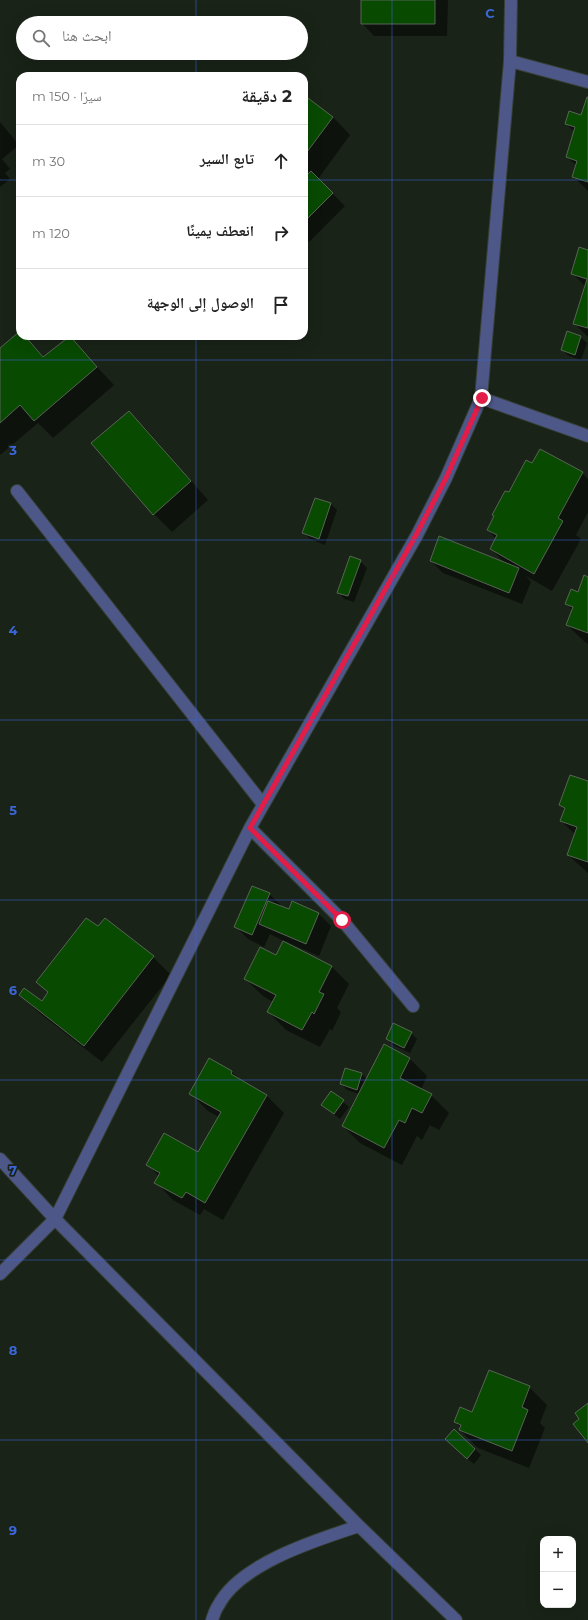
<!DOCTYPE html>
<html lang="ar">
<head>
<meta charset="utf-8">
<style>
	body { margin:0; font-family:Montserrat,"Noto Naskh Arabic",sans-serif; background:#f2f2f2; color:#222; direction:rtl }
	.controls { position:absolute; right:12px; bottom:12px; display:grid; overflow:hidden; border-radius:8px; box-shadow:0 4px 16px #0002 }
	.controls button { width:36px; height:36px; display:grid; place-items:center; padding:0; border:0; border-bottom:1px solid #e0e0e0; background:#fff; color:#222; font:20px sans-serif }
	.stop { position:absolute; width:12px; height:12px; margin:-9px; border:3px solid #e11d48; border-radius:50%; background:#fff }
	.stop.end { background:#e11d48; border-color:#fff; box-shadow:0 1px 4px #0008 }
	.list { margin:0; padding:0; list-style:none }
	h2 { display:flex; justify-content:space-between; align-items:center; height:52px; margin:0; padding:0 16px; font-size:17px }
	h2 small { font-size:13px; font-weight:400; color:#767676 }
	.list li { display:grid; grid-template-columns:26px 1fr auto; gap:12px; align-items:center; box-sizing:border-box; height:72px; padding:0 16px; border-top:1px solid #e0e0e0 }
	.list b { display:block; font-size:15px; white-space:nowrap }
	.list em { font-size:13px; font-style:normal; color:#767676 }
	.icon { flex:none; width:22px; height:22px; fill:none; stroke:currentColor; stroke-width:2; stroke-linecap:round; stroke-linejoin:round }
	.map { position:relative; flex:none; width:588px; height:1620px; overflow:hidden; direction:ltr }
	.search { position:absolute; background:#fff; box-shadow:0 4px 16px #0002; left:16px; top:16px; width:292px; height:44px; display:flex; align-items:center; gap:10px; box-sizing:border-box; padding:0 14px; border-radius:22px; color:#767676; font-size:15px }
	.panel { position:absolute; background:#fff; box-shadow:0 4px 16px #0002; left:16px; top:72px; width:292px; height:268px; border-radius:12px; direction:rtl }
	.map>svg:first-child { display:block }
	.shadow { fill:#0007 }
	.building { fill:#084a00; stroke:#586456 }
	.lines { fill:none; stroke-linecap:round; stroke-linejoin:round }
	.minor-casing { stroke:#363f34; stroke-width:14 }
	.minor { stroke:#4d5788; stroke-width:12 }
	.route { stroke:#e11d48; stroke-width:5 }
	.grid { fill:none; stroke:#3b66da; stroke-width:1; stroke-opacity:0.55 }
	.grid-label { font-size:13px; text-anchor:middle; font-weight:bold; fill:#3b66da; stroke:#192317; stroke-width:3.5; stroke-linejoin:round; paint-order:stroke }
</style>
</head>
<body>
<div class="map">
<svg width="588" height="1620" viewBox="0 0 588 1620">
	<rect width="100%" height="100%" fill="#192317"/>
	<!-- shadow -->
	<path class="shadow" d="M362,0h86l-1,36h-73l-12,-13z
		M304,96l29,21 17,18 -32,44 27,27 -36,36 -5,-4z
		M588,98v93l-15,-15 4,-10 -10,-9 8,-25 -9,-8 15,-7z
		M0,122l19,23 -17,14 8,10 -5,4 5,6 -10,8z
		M588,251v86l-13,-13 11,-37 -14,-14z
		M20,332v4h4l20,21 25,-20 45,48 -61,53 -15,-15 -38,32v-105z
		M580,337l7,6 -6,17 -12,-4 -7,-6z
		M129,412l18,18 61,70 -36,32 -18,-18z
		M532,464l50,9 6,6v33l-12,23 5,4 -29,52 -26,-15 5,6 -9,22 -79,-31 -12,-12 75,3 -15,-15 5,-10 -8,-9 21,-36z
		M316,499l15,5 6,6 -12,35 -15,-6 -6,-6z
		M360,561l7,7 -13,34 -10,-3 -6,-7z
		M588,578v66l-3,-2 -18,-17 5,-15 -5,-6 11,-11z
		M588,782v91l-20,-18 8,-20 -15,-14 4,-11 -5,-5z
		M269,894l13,12 7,5 4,-8 26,11 12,12 -12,30 -35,-15 -1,2 48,23 18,18 -12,24 4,4 -9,19 -2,-2 -10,18 -34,-17 -18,-18 5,-10 -10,-6 -18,-17 31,-23 8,-15 -14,-7 -6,13 -16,-8 -12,-12z
		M105,919l48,38 18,18 -69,87 -64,-50 -18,-17 22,7 7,-9 -12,-11 61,-54z
		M411,1033l6,6 -7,14 -17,-8 -6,-6z
		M384,1046l26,13 17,17 -6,14 10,5 18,18 -10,17 -9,-5 -8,15 -5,-4 -15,29 -42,-22 -17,-17 16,-32 -12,-4 -6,-6 20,-10 6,5z
		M210,1060l22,12 9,9 25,14 18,18 -61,107 -19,-11 -4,6 -27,-15 -17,-18 3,-6 -11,-11 50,-12 21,-36 -11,-6 -18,-18z
		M331,1092l18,15 -9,12 -18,-15z
		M529,1387l18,18 -7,18 5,5 -16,40 -51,-20 -18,-18 1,-2 -6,-6z
		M452,1446l23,3 6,6 -7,9z"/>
	<!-- building -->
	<path class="building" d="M361,0h74v24h-74z
		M304,95l29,22 -29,39z
		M587,97h1v85l-16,-5 5,-16 -11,-4 9,-30 -10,-3 4,-13 12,4z
		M311,171l22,22 -29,29v-44z
		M579,247l9,3v78l-15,-4 14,-45 -16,-5z
		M20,331v5h5l18,21 27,-21 27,31 -63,54 -14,-16 -20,18v-75z
		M567,331l14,5 -6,19 -14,-5z
		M129,411l62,70 -38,34 -62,-72z
		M540,449l43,23 -25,46 5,3 -29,53 -44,-25 7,-14 -10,-5 7,-14 -2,-1 13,-24 4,1 17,-32 6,3z
		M315,498l16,5 -12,36 -17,-6z
		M439,536l80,32 -10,25 -79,-32z
		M350,556l11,4 -13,36 -11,-3z
		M584,575l4,2v56l-22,-8 7,-18 -8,-3 6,-15 7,3z
		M570,775l18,6v81l-21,-7 10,-28 -17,-6 5,-13 -6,-3z
		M252,886l18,7 -18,42 -18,-8z
		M268,901l21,8 3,-8 27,12 -13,31 -47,-20z
		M86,918l12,8 7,-8 49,38 -70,90 -65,-51 5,-7 18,13 6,-9 -12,-10z
		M283,941l49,25 -13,26 5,2 -10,20 -2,-2 -10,18 -35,-18 9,-17 -32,-16 16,-32 16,8z
		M393,1023l19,9 -8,16 -18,-9z
		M384,1044l26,14 -10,20 32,16 -10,19 -10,-5 -7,15 -6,-3 -15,28 -42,-22z
		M209,1058l23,13 -1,3 36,21 -62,108 -19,-11 -4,6 -28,-15 6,-10 -14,-8 18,-32 34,19 23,-40 -32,-18z
		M345,1068l17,5 -5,17 -17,-6z
		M331,1091l13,9 -10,14 -13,-9z
		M489,1370l41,16 -8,21 6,3 -16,41 -53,-21 2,-5 -7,-3 6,-15 12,5z
		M588,1403v40l-15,-19 6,-5 -4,-6z
		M454,1429l21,20 -8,10 -22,-20z"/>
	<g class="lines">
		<defs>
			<path id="minor" d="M510,61l78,21
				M481,398l107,38
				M17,491l245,312
				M250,828l92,92 71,86
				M0,1159l55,60 -55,55
				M212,1620c2,-5 3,-10 6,-14 21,-42 98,-66 141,-80
				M456,1620l-97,-94 -304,-307 195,-391 167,-293 29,-57 35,-80 29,-337 1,-61"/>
		</defs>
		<!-- minor casing -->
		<use href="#minor" class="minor-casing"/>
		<!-- minor -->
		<use href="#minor" class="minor"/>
	</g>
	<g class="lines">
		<!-- route -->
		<path class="route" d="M342,920l-92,-92 166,-293 30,-57 36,-80"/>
	</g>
	<!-- grid -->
	<path class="grid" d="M196,0v23M392,0v1620M196,53v23M0,180h20M304,180h284M196,336v1284M0,360h588M0,540h588M0,720h588M0,900h588M0,1080h588M0,1260h588M0,1440h588"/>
	<g class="grid-label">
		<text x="490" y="18">C</text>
		<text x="13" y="455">3</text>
		<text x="13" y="635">4</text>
		<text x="13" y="815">5</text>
		<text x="13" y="995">6</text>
		<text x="13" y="1175">7</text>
		<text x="13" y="1355">8</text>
		<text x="13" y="1535">9</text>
	</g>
</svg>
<div class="controls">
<button>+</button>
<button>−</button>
</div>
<div class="stop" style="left:342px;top:920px"></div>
<div class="stop end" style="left:482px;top:398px"></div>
<div class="search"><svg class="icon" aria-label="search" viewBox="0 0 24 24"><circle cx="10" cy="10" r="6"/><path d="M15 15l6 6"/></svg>ابحث هنا</div>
<section class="panel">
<h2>2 دقيقة<small>سيرًا · 150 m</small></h2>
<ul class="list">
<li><svg class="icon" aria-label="ahead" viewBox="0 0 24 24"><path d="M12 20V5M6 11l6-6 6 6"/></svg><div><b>تابع السير</b></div><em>30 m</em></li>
<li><svg class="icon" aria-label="right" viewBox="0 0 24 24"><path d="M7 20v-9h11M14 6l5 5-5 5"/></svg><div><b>انعطف يمينًا</b></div><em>120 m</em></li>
<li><svg class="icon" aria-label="arrive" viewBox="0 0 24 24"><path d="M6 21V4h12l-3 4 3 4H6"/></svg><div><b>الوصول إلى الوجهة</b></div></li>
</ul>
</section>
</div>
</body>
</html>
